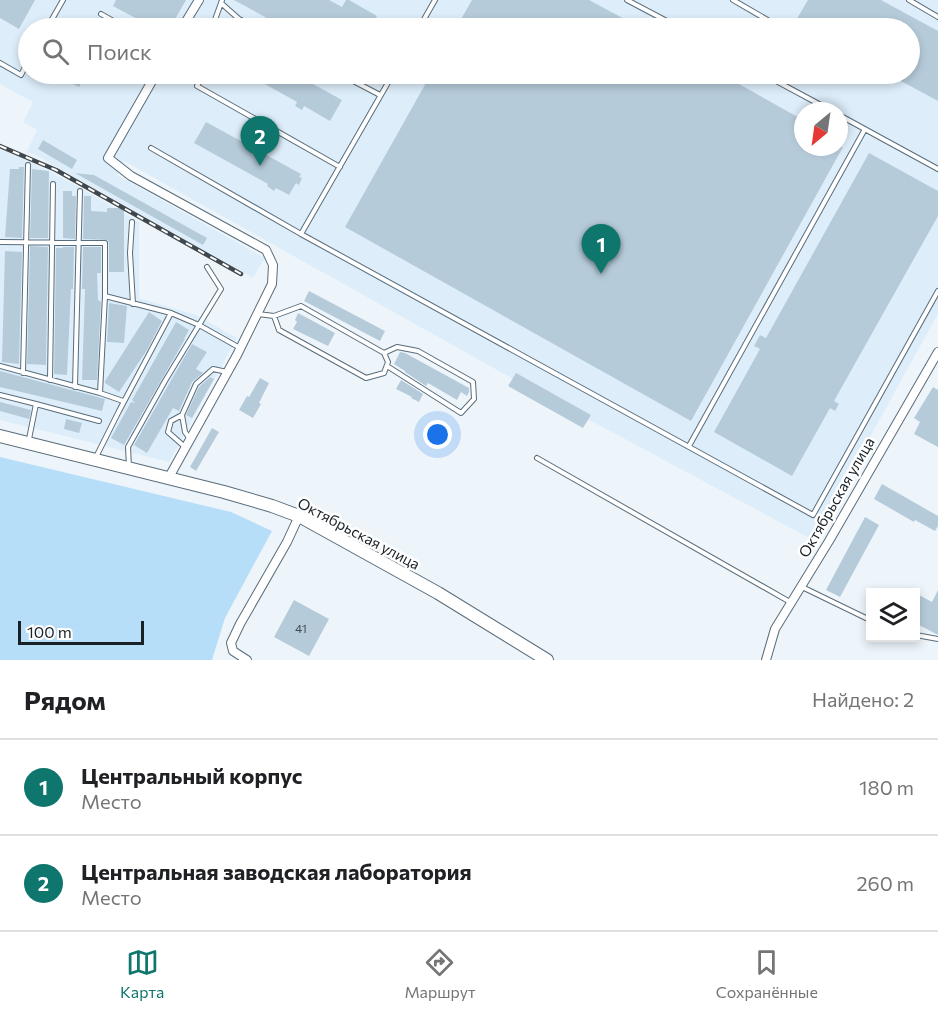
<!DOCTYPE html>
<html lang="ru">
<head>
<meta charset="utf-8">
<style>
	body { margin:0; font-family:Commissioner,sans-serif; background:#f2f2f2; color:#202124 }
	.controls { position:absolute; right:18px; bottom:18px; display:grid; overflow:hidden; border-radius:0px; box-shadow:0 3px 9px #0003 }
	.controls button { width:54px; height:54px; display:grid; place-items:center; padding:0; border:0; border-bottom:2px solid #e0e0e0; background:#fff; color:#202124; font:30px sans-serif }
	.compass { position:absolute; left:794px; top:102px; width:54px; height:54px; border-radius:50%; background:#fff; box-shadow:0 3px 9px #0003; rotate:209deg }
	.scale { position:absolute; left:18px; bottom:15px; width:126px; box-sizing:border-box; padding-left:6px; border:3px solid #192126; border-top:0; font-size:16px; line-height:21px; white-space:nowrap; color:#192126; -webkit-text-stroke:4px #fff; paint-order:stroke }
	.you { position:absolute; left:438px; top:435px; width:21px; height:21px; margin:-15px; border:4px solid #fff; border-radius:50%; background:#1a73e8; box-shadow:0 0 0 9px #1a73e833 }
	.badge { display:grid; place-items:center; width:39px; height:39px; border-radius:50%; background:#0f766e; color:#fff; font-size:20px; font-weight:700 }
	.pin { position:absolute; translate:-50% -50px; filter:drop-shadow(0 2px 3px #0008) }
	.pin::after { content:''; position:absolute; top:32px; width:21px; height:18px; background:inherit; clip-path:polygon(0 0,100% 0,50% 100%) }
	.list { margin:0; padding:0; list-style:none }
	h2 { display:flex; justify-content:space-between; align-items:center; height:78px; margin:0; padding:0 24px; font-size:26px }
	h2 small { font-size:20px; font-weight:400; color:#757577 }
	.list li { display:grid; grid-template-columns:39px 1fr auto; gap:18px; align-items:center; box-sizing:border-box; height:96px; padding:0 24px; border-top:2px solid #e0e0e0 }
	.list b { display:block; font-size:22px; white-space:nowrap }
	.list p { margin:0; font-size:20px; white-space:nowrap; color:#757577 }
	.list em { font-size:20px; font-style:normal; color:#757577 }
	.icon { flex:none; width:33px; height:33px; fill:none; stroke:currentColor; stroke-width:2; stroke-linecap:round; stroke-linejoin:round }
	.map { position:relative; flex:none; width:938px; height:660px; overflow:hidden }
	.search { position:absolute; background:#fff; box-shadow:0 3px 9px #0003; left:18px; right:18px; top:18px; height:66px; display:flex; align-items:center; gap:15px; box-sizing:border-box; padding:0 21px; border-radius:33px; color:#757577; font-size:22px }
	.sheet { height:270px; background:#fff }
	nav { display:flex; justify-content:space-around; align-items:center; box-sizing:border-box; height:84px; border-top:2px solid #e0e0e0; background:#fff; font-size:16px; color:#757577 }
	nav a { display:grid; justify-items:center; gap:3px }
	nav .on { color:#0f766e }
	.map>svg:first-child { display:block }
	.built { fill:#ddeefa; fill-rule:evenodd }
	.green { fill:#b7def8 }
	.building { fill:#b6cbda }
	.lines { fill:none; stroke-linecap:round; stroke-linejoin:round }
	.lane-casing { stroke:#596c7a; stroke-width:6 }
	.street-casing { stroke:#596c7a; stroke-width:10 }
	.secondary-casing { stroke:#596c7a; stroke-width:14 }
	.lane { stroke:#fff; stroke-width:4 }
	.street { stroke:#fff; stroke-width:8 }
	.secondary { stroke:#fff; stroke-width:12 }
	.rail-casing { stroke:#40484d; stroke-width:4.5 }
	.rail { stroke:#fff; stroke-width:2; stroke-dasharray:7; stroke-linecap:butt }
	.labels { text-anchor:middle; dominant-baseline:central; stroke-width:5; stroke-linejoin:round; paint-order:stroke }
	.number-label { font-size:12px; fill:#404c53 }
	.street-label { font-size:15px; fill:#192126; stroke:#fff }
</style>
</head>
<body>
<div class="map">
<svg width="938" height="660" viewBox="0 0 938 660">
	<rect width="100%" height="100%" fill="#edf5fb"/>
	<!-- built -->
	<path class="built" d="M0,0h938v314l-125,226 -300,-161 -389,-218 -7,14 148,83 -12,20 -221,-125h-6l11,-23 -14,-8 10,-20 -33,-18zM28,28h882v46h-882zM803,111h36v36h-36z
		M0,150l14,3 67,35 58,34v76l57,17 41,23 -68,124 -169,-42z"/>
	<!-- green -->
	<path class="green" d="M0,457l231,55 41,19 -47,87 -13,42h-212z"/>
	<!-- building -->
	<path class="building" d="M0,0h35l-16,29 -19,-11z
		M116,0h70l-16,28h-16l-41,-22z
		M234,0h95l13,7 4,-7h3l28,16 -7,12h-85z
		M472,0h117l52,28h-185z
		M808,0h73l57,31v70l-50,-27h21v-46h-103l-11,-6z
		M54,74h32l-7,13z
		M247,74h48l47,26 -12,21 -26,-15 -2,4 -7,-4 2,-4z
		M431,74h290l82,46v27h40l-152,274 -346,-194z
		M206,122l95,52 -2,3 3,1 -3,7 -3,-2 -7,12 -13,-7 -2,3 -7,-5 1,-2 -74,-41z
		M43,140l34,20 -5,9 -34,-20z
		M869,153l69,38v25l-104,185 5,3 -4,7 -5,-3 -38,68 -78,-44 46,-83 -6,-3 6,-11 6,3z
		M19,167h5l-2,71 -17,-1 5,-68h9z
		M32,169l17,2 -1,67h-18z
		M75,173l19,2 113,63 -4,7z
		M63,191h9v5h4l-1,43 -12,-1z
		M84,196h7v15l16,1v-4h17v64h-15v-29l-1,-3 -25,-1z
		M30,246l18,1 -2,118 -19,-1z
		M63,247h11l-1,42h-2l-4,86 -13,-1 2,-126h7z
		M83,247h18v26h-4l1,27 2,1 1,1 -4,78h-15l3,-91h-3z
		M5,251l17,1 -3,112 -17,-2z
		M309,291l76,40 -5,10 -76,-40z
		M109,303l18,3 -3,37 -17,-1z
		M149,312l13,9 -15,29 -28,42 -14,-9v-2z
		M298,313l37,20 -7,13 -35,-17 4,-7 -2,-2z
		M176,322l13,8 -5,9h1l-61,106 -13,-7 20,-36 4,1 -3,-3z
		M192,344l15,8 -11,17 7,4 -11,9 -13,29 -6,-3 -26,45 -13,-8z
		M400,352l5,1 64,35v4l-2,4 -6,-4 -4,8 -29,-17 -2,3 -21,-14v-1l-11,-7z
		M0,371l105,28 -3,12 -102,-24z
		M516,373l75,42 -8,13 -75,-42z
		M210,377l4,2 -22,39 -6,-3 13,-28z
		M260,378l9,5 -10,20 2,1 -8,14 -14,-8 8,-14 2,1z
		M401,380l22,14 -4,8 -8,-4 1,-1 -16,-8z
		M933,387l5,3v57l-24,-13 6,-12 -6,-4z
		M0,402l31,8 -2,9 -29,-8z
		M66,419l16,4 -3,10 -15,-4z
		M212,428l7,4 -23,39 -6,-4z
		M882,484l56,32v10l-3,5 -20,-11 -1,2 -40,-23z
		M865,517l14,8 -39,72 -14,-7z
		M938,590v45l-19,-10 1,-2 -5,-2v-28l17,9z
		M294,600l35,19 -20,37 -35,-19z"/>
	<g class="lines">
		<defs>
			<path id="lane" d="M222,0l-1,3 18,16 17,9
				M627,0l53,28
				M733,0l45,26
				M909,0l29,17
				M101,14l25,14
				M47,28l16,-28
				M212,28l9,-25
				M419,28l16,-28
				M0,63l21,12 7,-14
				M204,74l-7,12 143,81
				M340,74l40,21
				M393,74l-92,160 512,281 125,-224
				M763,74l69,37
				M839,115l99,54
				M151,148l150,86
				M132,222l-2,31 3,51
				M0,242l105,1v53
				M258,314l16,2 27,-10 83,47 13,-6 21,4 55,31 1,17 -13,14 -74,-47
				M274,316l5,14 87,48 18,-5 4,-11 -4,-9
				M0,366l100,27
				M23,373l5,-208
				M50,380l3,-196
				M75,387l5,-196
				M0,395l36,9
				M123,401l-23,-8 5,-97 66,17
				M182,415l-11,6 -3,11 17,15
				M29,439l7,-35 63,17
				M190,439l-5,-7 -3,-17 14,-31 17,-15 14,3
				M689,446l176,-317
				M96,457l23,-46 52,-98 28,12 22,-36 -14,-22
				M537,458l253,144
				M129,467l-1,-20 37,-66 34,-56 41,23
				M802,587l68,33
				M916,635l22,4"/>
			<path id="street" d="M182,28l17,-28
				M156,74l-48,84 23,18 135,74 7,15 -1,19 -35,71 -69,124
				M247,660l-14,-9 -2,-8 9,-19 47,-82 12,-26
				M766,660l9,-31 54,-88 109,-189"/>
			<path id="secondary" d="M0,436l224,56 48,14 27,10 139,77 109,67"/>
		</defs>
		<!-- lane casing -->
		<use href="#lane" class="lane-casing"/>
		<!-- street casing -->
		<use href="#street" class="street-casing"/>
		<!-- secondary casing -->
		<use href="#secondary" class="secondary-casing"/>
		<!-- lane -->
		<use href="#lane" class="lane"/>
		<!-- street -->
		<use href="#street" class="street"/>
		<!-- secondary -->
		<use href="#secondary" class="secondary"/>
		<defs>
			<path id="rail" d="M0,146l56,24 185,104"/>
		</defs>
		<!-- rail casing -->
		<use href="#rail" class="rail-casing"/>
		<!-- rail -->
		<use href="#rail" class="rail"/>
	</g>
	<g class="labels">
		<!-- number labels -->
		<g class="number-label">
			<text x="301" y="628">41</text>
		</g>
		<!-- street labels -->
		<g class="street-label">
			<text transform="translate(836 497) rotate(-60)">Октябрьская улица</text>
			<text transform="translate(359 533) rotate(28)">Октябрьская улица</text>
		</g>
	</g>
</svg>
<div class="controls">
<button><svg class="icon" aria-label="layers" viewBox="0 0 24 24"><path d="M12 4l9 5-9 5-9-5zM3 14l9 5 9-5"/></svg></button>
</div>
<svg class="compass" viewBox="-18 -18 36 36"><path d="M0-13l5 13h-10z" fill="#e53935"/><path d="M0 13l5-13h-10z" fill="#757577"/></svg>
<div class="scale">100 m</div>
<div class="you"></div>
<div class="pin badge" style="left:601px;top:274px">1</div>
<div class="pin badge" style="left:260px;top:166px">2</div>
<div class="search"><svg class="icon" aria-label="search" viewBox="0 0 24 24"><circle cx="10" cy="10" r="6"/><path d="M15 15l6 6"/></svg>Поиск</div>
</div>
<section class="sheet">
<h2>Рядом<small>Найдено: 2</small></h2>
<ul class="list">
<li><span class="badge">1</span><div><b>Центральный корпус</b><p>Место</p></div><em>180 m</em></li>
<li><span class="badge">2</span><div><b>Центральная заводская лаборатория</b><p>Место</p></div><em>260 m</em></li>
</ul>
</section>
<nav>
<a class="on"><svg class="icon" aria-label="map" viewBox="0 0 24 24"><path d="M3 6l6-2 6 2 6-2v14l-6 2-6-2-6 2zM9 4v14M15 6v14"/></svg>Карта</a>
<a><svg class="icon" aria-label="directions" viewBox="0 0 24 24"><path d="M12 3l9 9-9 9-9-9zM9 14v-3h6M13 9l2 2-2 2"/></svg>Маршрут</a>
<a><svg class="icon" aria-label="saved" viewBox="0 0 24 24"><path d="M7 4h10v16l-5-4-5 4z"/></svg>Сохранённые</a>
</nav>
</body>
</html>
